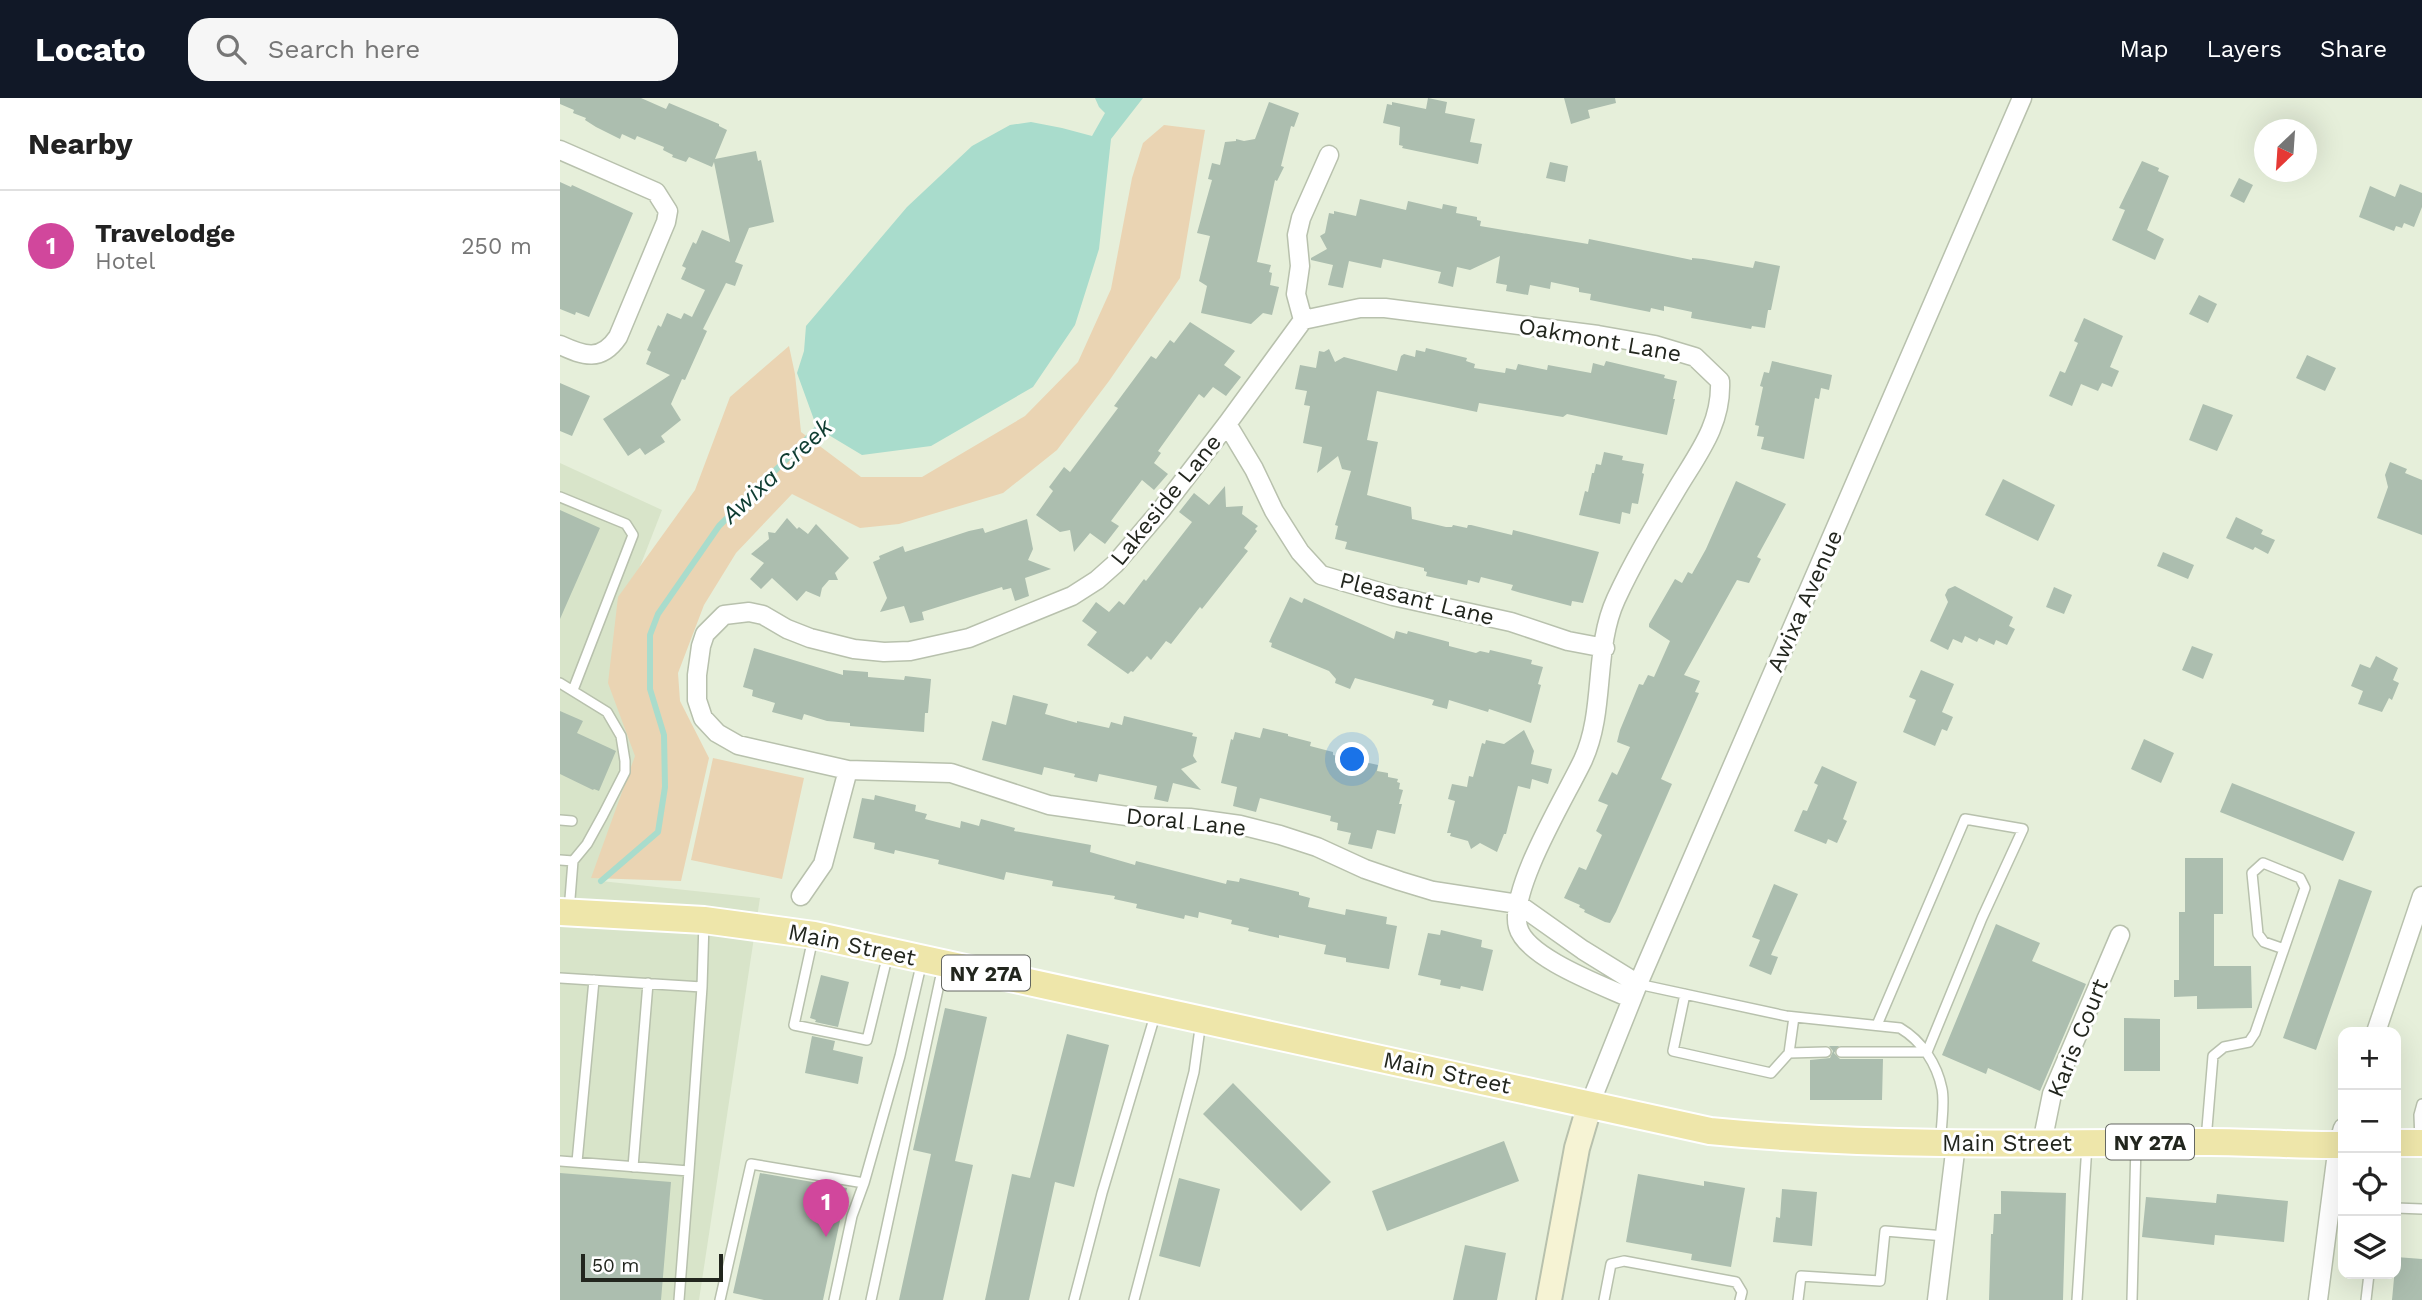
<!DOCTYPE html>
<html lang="en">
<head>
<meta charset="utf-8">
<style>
	body { margin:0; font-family:"Work Sans",sans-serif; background:#f6f6f6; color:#222 }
	.controls { position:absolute; right:21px; bottom:21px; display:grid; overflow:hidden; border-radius:14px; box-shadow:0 7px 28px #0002 }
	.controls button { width:63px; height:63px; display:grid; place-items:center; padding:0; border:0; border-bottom:2px solid #e0e0e0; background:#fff; color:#222; font:35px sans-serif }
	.compass { position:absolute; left:1694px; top:21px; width:63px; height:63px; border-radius:50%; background:#fff; box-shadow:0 7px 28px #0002; rotate:205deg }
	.scale { position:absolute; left:21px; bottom:18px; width:142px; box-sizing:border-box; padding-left:7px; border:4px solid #22261e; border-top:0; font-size:19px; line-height:24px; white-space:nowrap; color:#22261e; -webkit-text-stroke:5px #fff; paint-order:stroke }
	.you { position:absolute; left:793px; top:662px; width:24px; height:24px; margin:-18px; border:5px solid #fff; border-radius:50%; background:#1a73e8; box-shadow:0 0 0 10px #1a73e833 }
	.badge { display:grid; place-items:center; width:46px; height:46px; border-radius:50%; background:#111827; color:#fff; font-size:23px; font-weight:700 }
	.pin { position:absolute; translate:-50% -58px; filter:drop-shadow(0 2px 4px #0008) }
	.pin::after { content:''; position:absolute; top:37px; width:24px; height:21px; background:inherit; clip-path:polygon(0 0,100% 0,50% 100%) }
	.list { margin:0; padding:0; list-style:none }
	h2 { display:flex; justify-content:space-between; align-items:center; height:91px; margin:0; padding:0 28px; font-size:30px }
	h2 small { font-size:23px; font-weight:400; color:#767676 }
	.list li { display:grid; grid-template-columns:46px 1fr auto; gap:21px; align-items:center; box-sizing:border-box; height:112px; padding:0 28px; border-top:2px solid #e0e0e0 }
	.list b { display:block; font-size:26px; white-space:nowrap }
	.list p { margin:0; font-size:23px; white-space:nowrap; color:#767676 }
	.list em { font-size:23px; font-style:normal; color:#767676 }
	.icon { flex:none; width:38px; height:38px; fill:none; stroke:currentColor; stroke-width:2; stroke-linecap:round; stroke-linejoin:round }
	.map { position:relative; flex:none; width:1862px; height:1202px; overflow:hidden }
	header { display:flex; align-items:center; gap:42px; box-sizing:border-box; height:98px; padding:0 35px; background:#111827; color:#fff }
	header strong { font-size:33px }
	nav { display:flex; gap:38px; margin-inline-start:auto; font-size:24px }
	.search { width:490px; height:63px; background:#f6f6f6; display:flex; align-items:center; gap:18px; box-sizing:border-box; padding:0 24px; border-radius:21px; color:#767676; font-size:26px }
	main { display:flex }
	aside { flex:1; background:#fff }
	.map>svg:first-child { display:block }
	.built { fill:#d8e4c9 }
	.green { fill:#ead4b3 }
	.water { fill:#a9dccc }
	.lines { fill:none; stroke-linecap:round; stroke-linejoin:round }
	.stream { stroke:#a9dccc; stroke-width:6 }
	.building { fill:#acbeaf }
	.lane-casing { stroke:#b8c1ad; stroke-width:12 }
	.street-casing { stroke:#b8c1ad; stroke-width:21 }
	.secondary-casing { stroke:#b8c1ad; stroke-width:28 }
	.primary-casing { stroke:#fff; stroke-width:30 }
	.lane { stroke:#fff; stroke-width:9 }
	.street { stroke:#fff; stroke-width:18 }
	.secondary { stroke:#f6f3d4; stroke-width:24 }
	.primary { stroke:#eee6aa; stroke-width:26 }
	.labels { text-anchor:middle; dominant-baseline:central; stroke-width:6; stroke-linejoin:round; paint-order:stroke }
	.shield { fill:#fff; stroke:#646762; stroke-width:2 }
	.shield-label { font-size:21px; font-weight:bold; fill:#22261e }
	.street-label { font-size:23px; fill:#22261e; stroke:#fff }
	.water-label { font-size:24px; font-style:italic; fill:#0e3c31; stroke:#fff }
</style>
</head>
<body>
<header>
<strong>Locato</strong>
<div class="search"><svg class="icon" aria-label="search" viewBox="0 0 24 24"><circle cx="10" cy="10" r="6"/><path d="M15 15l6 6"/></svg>Search here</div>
<nav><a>Map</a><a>Layers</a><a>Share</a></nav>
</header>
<main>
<aside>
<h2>Nearby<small></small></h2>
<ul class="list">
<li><span class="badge" style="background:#d1479c">1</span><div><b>Travelodge</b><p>Hotel</p></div><em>250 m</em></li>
</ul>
</aside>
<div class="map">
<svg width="1862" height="1202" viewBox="0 0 1862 1202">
	<rect width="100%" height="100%" fill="#e6efda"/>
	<!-- built -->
	<path class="built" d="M0,365l102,47 -44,113 34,109 -51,149 159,17 -61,402h-139z"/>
	<!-- green -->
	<path class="green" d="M604,27l41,5 -25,148 -71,103 -52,69 -54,43 -104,31 -39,4 -68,-34 -56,59 -32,52 -26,68 2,28 29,57 -28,123 -90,-3 44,-122 -27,-73 10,-86 77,-107 35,-93 59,-51 6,28 6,58 60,45h61l103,-61 53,-54 33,-73 21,-111 11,-35z
		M153,660l91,20 -22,101 -91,-19z"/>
	<!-- water -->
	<path class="water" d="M535,0h48l-32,41 -12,110 -24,76 -42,62 -102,59 -69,9 -45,-27 -20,-55 7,-22 2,-25 101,-119 65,-61 38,-21 21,-3 31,6 30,8 13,-23 -6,-6z"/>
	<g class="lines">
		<!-- stream -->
		<path class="stream" d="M41,783l57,-49 7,-45 -1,-52 -14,-46v-54l8,-21 61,-88 102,-101"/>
	</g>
	<!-- building -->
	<path class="building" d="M0,0h81l25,11 3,-6 50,21v2l8,4 -12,29 41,-8 2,10 3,-1 13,62 -25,6 -14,34 8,3 -8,21 -9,-3 -23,46 4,2 -22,49 -3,-1 -11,25 10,16 -20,16 4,6 -20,13 -5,-7 -12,8 -25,-37 67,-44 -24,-11 5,-12 -4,-2 11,-25 3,2 6,-14 14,6 3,-6 8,4 13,-27 -24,-11 5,-11 -4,-2 11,-24 3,2 6,-14 28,12 -16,-80 -2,5 -23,-10 -3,5 -14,-5 1,-2 -10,-5 1,-3 -27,-11 -2,4 -13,-6 -2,5 -24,-12 -11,-7 1,-2 -13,-5 1,-3 -14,-6z
		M868,0l19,4 -2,11 30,6 -5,23 12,2 -4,20 -76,-16 1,-2 -4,-1 1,-18 -17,-4 4,-19 5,1v-3l34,7z
		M1004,0h51l1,5 -28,7 2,8 -19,6z
		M709,4l30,11 -5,14 -3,-1 -10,40 3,1 -7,14 -2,-1 -18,82 14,3 -2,7 3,1 -2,12 9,2 -7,28 -9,-2 -12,11 -50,-11 6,-27 -8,-5 11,-45 -13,-3 15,-53 -4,-1 4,-16 8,2 5,-23 11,-1v-2l8,2 11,-2z
		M1582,63l17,7 -1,3 11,5 -22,54 17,9 -9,21 -43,-20 13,-30 -6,-2z
		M990,64l18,4 -3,16 -19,-4z
		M1679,80l14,7 -9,18 -14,-7z
		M0,84l11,5 1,-2 61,28 -44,104 -13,-5 -1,3 -15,-6z
		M1840,86l22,9v14l-8,20 -10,-4 -2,5 -6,-2 -2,5 -35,-14 11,-31 25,11z
		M800,101l46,11 2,-9 34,8 1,-5 14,3 -1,6 21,4v3l4,1 -1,5 108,18 1,-5 103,21v-2l11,1 50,9 2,-7 25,5 -9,44h-3l-3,18 -13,-2 -1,3 -60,-11 1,-6 -28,-6v5l-13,-3 -1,4 -60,-12 1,-6 -12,-2v-4l-28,-6 -1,7 -20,-4 -2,10 -22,-4 1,-6 -11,-2 4,-27 -30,14 -13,-3 -4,20 -15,-4 3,-11 -58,-13 -2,9 -32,-7 -6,27 -15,-3 5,-20 -22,-5v-2l16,-9 -7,-13 5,-3 4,-20 5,1v-3l22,5z
		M1639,197l18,9 -9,19 -19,-9z
		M1524,220l39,18 -13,31 9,4 -7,16 -10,-4 -4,8 -17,-7 -9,22 -23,-10 11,-25 5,2 13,-30 -4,-2z
		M630,224l45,29 -11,14 17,12 -15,19 -13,-9 -9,11 -5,-4 -41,57 3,2 -7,10 14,11 -14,16 -12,-10 -31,41 8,5 -14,18 -15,-11 -16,19 -4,-22 -10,2 -24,-17 17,-24 -4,-4 15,-20 6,5 48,-64 -4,-2 37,-50 5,3 14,-19 4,3z
		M866,250l41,10 -1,3 9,3 -1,4 31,5 1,-5 10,2 2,-6 29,6 1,-5 43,8 2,-10 11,3 2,-5 59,14 -1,3 13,3 -4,18h2l-8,36 -100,-21 -4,3 -84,-14 -2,9 -100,-21 -10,49 11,2 -11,53 44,12 1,12 34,8h6l1,-2 14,3 1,-3h3l41,10 1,-5 86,22 -16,51 -11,-2 -1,5 -50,-13 -10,-3 2,-5 -32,-8 -2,6 -11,-3 -1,5 -41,-9 1,-4 -3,-1v-3l-79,-19 2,-7 -12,-3 3,-13 -3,-1 16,-54 -9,-2 -4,-13 -21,17 5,-26 -19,-4 7,-37 -6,-1 3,-14 -12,-2 5,-24 16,3 3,-17 5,1 5,-3 6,13 9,-5 53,14 4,-15 3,-2 11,3 1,-7 9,2z
		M1747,257l29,13 -11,23 -29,-13z
		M1212,263l60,14 -3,15 -8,-2 -2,11 -4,-1 -11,61 -43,-10 3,-12 -7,-1 2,-10 -4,-1 8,-38 -3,-1 4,-14 5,1z
		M0,285l30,13 -18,40 -12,-5z
		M1643,306l30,11 -16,36 -28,-11z
		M1044,354l19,4 -1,4 22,4 -2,9 2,1 -6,30 -6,-1 -2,11 -8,-2 -2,12 -41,-9 6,-24 3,1 4,-19h2l2,-9 5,1z
		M1830,364l17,7 -2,4 17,7v55l-45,-17 11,-31 -3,-12z
		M1443,381l52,26 -17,36 -53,-26z
		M1176,383l50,23 -29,53 4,2 -12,24 -12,-3 -53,95 16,6 -5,11 4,1 -38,86 11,5 -56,128 -6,11 -5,-1 -21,-10 1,-2 -6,-3 1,-2 -16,-7 15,-31 7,3 16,-35 -6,-4 12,-26 -10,-4 14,-29 5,3 13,-28 -13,-5 3,-12 19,-46 4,1 5,-10 6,2 16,-36 -21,-14v-3l26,-45 7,4 6,-11 4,2 14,-25z
		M665,388l1,21 17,-1 -1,8 16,12 -3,3 2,2 -13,17 4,3 -46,58 -2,-2 -29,37 -5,-3 -15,19 -4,-4 -14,16 -2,-1 -3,3 -41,-29 10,-13 -15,-11 14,-19 13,10 10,-11 5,4 20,-26 2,2 46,-59 -13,-10 15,-19 15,12z
		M0,412l40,18 -40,91z
		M1676,419l27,13 -2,4 14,6 -7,14 -13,-7 -2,3 -27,-12z
		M227,420l10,11 2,-2 9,7 8,-10 33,34 -14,15 3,7h-9l-7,8 -2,9 -14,-6 -9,10 -25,-23 -11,11 -11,-10 14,-16 -13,-9 18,-15 -1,-7 7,1z
		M467,421l6,30 -5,11 23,9 -26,9 4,18 -14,5 -4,-13 -8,2 -1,-3 -80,25 2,8 -14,3 -6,-17 -24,6 7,-14 -14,-36 7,-3 -1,-3 24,-10 2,6 64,-21 14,-3 2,5z
		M1603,454l31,13 -6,14 -31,-13z
		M1395,488l58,31 -4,9 6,3 -8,16 -11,-5 -2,5 -15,-7 -2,4 -12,-6 -3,7 -9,-4 -5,11 -18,-9 18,-39 -3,-7 3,-6z
		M1494,489l18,8 -8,19 -18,-7z
		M730,499l12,6 2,-5 90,41 2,-8 11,3 1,-3 41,11v4l27,7 4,-2 9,2 1,-3 42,10 -1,4 12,3 -5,17 3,1 -10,38 -42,-14 -1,3 -39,-12 -2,9 -15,-4 2,-5 -79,-22 -5,11 -15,-6 1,-4 -7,-8 -58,-24 1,-4 -3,-1z
		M1632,548l21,8 -10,25 -21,-9z
		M194,550l89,27v-5l25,2v5l36,3 1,-4 26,3 -3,34h-3l-1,19 -74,-6v-3l-23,-2 -23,-7 -2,6 -30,-8 3,-9 -23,-7 1,-6 -10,-3z
		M1816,558l22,12 -5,12 6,3 -7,17 -3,-2 -7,14 -24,-8 5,-13 -12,-5 9,-22 10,4z
		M1361,572l33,14 -12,28 11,5 -6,14 -5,-2 -7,17 -32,-14 13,-32 -7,-3z
		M453,597l35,9 -3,10 32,9v-2l32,7 2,-6 11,3 2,-9 69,17 -1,3 5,1 -4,19 4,6 -16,7 20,21 -28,-7 -5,19 -14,-3 3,-13 -58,-12 -2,8 -23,-5 1,-3 -31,-7 -2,8 -60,-15 10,-39 14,4z
		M0,613l23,10 -6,12 39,18 -17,40 -5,-2 -1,1 -33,-16z
		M703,630l25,6v2l23,6 -1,4 23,6v3l45,10 -1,6 11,2v4l10,2 -1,3 3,1 -1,6 4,1 -4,14h3l-7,30 -18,-4 -5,19 -24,-5 3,-11 -14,-3 1,-7 -8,-2 1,-5 -71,-18 -4,14 -23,-6 4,-19 -16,-4 10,-44 2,1 2,-8 25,6z
		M964,632l10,21 -3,13 21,5 -4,15 -16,-5 -2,10 -12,-3 -12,48h-2l-7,18 -17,-9 -9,6 -3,-8 -18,-5 1,-3h-4l8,-32 -7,-2 4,-15 15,3 2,-11 4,1 9,-34 3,1 1,-4 18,4z
		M1584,641l30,14 -13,30 -30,-14z
		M1262,668l35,16 -14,37 4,2 -10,22 -9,-4 -2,5 -32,-13 9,-21 4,1 11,-26 -4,-2z
		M1672,685l123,49 -12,29 -123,-49z
		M315,697l41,10 -1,6 12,3 -2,5 35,9 1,-7 18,5 2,-7 34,9 -1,3 77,14 -1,7 45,13 1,-4 90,23 1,-4 12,2 1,-4 59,14v3l11,3 -2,9 37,8 1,-6 41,8 -1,7 11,2 -8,43 -43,-7v-4l-22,-4 2,-9 -47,-10v3l-31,-7 1,-3 -18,-4 1,-4 -33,-8 -1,6 -13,-3 -1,4 -48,-11 1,-4 -23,-5 1,-3 -63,-10 1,-5 -47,-9 -2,8 -66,-16 1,-4 -44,-10 -1,4 -20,-5 1,-6 -22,-5 9,-40 12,2z
		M1625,760h38v56h-9v52h37l1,42 -55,1v-13l-23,1v-17h5v-68h6z
		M1779,781l33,12 -56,159 -33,-12z
		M1214,786l24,10 -27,61 7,2 -7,18 -22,-9 11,-26 -8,-3z
		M1436,826l44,19 -8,18 54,23 -46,107 -52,-23 -2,6 -44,-19z
		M881,832l41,10 -1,7 12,3 -10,41 -22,-5 -1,3 -20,-4 1,-5 -23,-5 10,-42 12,2z
		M261,877l28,7 -11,45 -23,-5 1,-2 -6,-2z
		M385,910l42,9 -32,144 18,4 -30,135h-44l32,-146 -18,-4z
		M1564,920l36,1v52h-36z
		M507,936l42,11 -35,142 -19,-5 -26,118h-44l27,-126 18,4z
		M252,938l23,5 -2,9 30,7 -5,27 -53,-11z
		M1269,948h10l-5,7 6,6h43l-1,41h-72v-40l20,-2 3,-7z
		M673,985l98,99 -30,29 -98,-97z
		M944,1043l15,40 -132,50 -15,-40z
		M0,1075l111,9 -10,118h-101z
		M200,1075l87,15 -24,112h-59l-31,-7z
		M1078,1076l66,12v-5l41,7 -14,79 -40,-7 1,-6 -66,-12z
		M619,1080l41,11 -20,78 -41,-11z
		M1222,1091l35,3 -5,54 -39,-4 3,-25 4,1z
		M1441,1093l65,2 -3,107h-74l2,-66h2l1,-20h7z
		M1657,1096l71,7 -4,41 -69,-7 -1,10 -72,-8 4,-40 70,6z
		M905,1147l41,8 -9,47h-44z
		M1836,1159l26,2v41h-30z"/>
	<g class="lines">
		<defs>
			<path id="lane" d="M0,399l66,27 7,11 -60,155
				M0,585l47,29 14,24 4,25v11l-22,43 -16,29 -14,17
				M0,722l12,1
				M0,762l13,1 -4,50
				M253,840l-19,87 73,15 21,-86
				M0,880l142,9
				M1078,886l148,32 114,12c22,13 37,36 42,61 3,15 -1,34 -1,50
				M1125,896l-12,57 98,22 18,-20 5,-36
				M1281,954h86l55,-134 41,-89 -58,-10 -88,206
				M1229,955l37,-1
				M1646,1042l7,-84 11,-9 25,-5 6,-9 50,-145 -5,-10 -37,-15 -11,10 6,61 6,8 20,7
				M1860,1043l-1,-26 3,-11
				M0,1063l129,10 13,-184 2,-65
				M17,1064l17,-182
				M73,1069l15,-184
				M1836,1110l26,1
				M119,1202l10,-129
				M160,1202l31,-136 113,19
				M274,1202l18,-84 12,-33 36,-127 22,-95
				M311,1202l72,-334
				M514,1202l28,-107 54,-181
				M574,1202l60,-228 7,-51
				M1044,1202l7,-36 13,-3 112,21 6,10 -2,8
				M1238,1202l3,-24 79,5 5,-50 60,5
				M1517,1202l10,-155
				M1572,1202l4,-156
				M1806,1202l3,-26"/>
			<path id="street" d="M0,52l96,42 12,19 -2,11 -48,115c-17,25 -34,19 -58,8
				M743,222l-76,104 -66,86 -46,54 -18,16 -25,16 -103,42 -59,13 -26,1 -30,-3 -44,-11 -23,-9 -24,-14 -14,-3 -25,3 -19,19 -4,12 -4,29v25l6,18 14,15 21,12 110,25 103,3 98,32 78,11 63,2 50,7 40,10 37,12 48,22 35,12 33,10 85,13 65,46 55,34
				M743,222l57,-12h25l213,27 57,10 40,12 25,24c2,45 -24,75 -45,111 -21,35 -42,70 -59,107 -23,50 -10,111 -33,161 -17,36 -75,130 -65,167 8,31 86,59 114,72
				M743,222l-7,-26 4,-28 -3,-31 4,-17 28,-63
				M667,326l27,45 20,42 26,41 21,23 72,21 118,26 57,19 37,7
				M241,798l22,-32 25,-94
				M1816,934l46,-136
				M1030,1006l48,-120 384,-886
				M1482,1045l10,-49 68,-159
				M1377,1202l19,-156
				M1758,1202l20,-155 5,-17"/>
			<path id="secondary" d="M989,1202l28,-152 13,-44"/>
			<path id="primary" d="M0,814l144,8 110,15 896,196c163,16 326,13 489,11 48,-1 96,4 144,3
				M1836,1045h26"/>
		</defs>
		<!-- lane casing -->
		<use href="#lane" class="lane-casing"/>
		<!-- street casing -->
		<use href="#street" class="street-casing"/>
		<!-- secondary casing -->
		<use href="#secondary" class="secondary-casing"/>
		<!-- primary casing -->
		<use href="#primary" class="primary-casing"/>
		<!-- lane -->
		<use href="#lane" class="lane"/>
		<!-- street -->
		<use href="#street" class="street"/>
		<!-- secondary -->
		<use href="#secondary" class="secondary"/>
		<!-- primary -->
		<use href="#primary" class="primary"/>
	</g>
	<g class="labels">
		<!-- shield labels -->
		<g class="shield">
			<rect x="382" y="857.5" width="88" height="35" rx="5"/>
			<rect x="1546" y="1026.5" width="88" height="35" rx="5"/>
		</g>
		<g class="shield-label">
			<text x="426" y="875">NY 27A</text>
			<text x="1590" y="1044">NY 27A</text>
		</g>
		<!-- street labels -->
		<g class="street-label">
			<text transform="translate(1040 242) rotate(10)">Oakmont Lane</text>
			<text transform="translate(606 402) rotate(-51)">Lakeside Lane</text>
			<text transform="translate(857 501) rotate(14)">Pleasant Lane</text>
			<text transform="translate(1245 503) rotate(-66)">Awixa Avenue</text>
			<text transform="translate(626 724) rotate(6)">Doral Lane</text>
			<text transform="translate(292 847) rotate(12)">Main Street</text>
			<text transform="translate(1518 940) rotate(-68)">Karis Court</text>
			<text transform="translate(887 975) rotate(12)">Main Street</text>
			<text x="1447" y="1045">Main Street</text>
		</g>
		<!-- water labels -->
		<g class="water-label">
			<text transform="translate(217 373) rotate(-43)">Awixa Creek</text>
		</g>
	</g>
</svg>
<div class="controls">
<button>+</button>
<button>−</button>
<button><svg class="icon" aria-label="locate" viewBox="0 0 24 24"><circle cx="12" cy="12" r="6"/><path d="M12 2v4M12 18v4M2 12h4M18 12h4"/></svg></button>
<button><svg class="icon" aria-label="layers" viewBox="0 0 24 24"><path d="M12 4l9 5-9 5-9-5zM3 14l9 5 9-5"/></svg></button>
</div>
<svg class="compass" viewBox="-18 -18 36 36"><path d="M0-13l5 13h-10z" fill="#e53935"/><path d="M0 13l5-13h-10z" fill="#767676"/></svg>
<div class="scale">50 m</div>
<div class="you"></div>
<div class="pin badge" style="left:266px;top:1139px;background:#d1479c">1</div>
</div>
</main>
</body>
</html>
